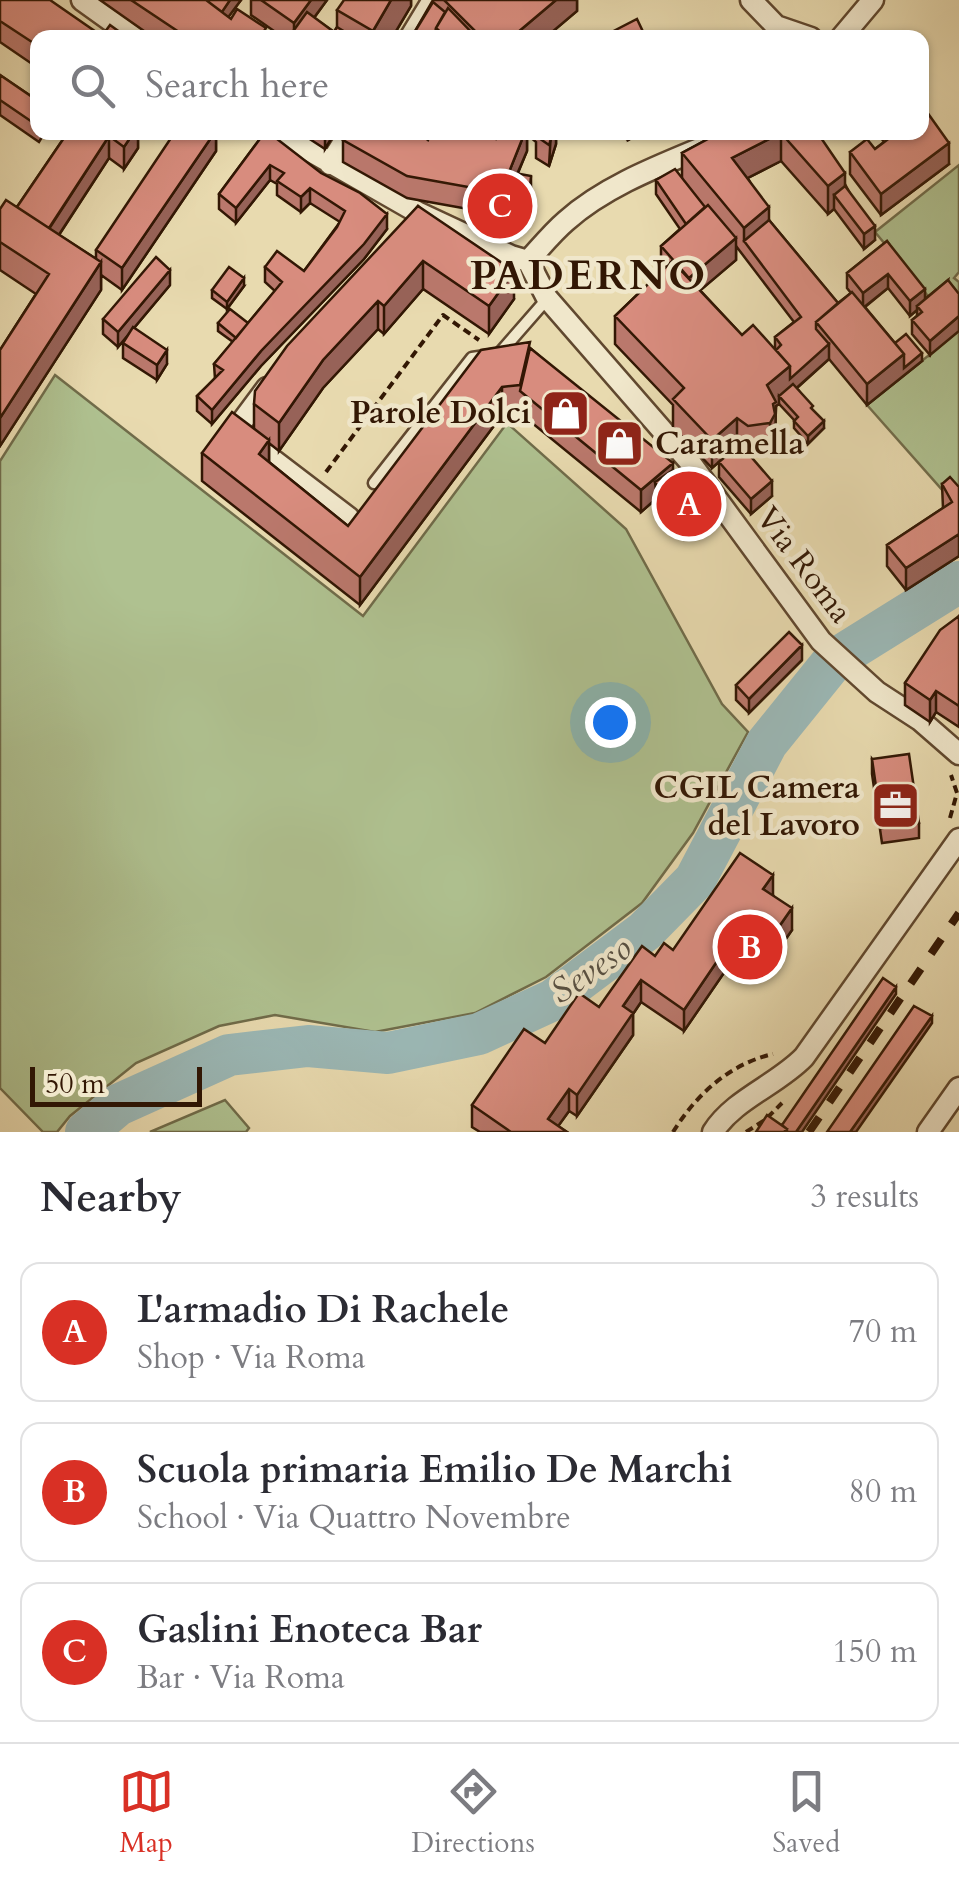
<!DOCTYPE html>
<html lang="en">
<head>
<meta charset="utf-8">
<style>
	body { margin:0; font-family:Cardo,serif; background:#f2f2f3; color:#2b2b33 }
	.scale { position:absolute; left:30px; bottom:25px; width:172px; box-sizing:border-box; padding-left:10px; border:5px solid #321704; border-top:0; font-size:28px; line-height:35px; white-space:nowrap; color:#321704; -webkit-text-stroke:8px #f0e7cb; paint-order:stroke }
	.you { position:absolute; left:610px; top:722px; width:35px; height:35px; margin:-25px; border:8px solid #fff; border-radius:50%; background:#1a73e8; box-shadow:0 0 0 15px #1a73e833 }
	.badge { display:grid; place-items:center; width:65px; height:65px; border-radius:50%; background:#d93025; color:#fff; font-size:32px; font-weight:700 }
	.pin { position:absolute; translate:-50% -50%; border:5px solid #fff; box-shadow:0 2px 10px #0006 }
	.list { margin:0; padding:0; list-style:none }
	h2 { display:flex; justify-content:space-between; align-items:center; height:130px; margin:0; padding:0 40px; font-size:42px }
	h2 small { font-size:32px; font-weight:400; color:#7c7c81 }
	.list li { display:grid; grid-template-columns:65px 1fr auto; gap:30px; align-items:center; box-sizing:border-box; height:140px; margin:0 20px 20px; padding:0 20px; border:2px solid #e1e1e2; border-radius:20px }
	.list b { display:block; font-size:38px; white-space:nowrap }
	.list p { margin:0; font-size:32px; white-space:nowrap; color:#7c7c81 }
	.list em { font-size:32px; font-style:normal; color:#7c7c81 }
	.icon { flex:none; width:55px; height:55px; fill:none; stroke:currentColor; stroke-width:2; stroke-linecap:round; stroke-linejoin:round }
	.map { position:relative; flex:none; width:959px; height:1132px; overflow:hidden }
	.search { position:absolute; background:#fff; box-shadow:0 2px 8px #0004; left:30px; right:30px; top:30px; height:110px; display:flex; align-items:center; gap:25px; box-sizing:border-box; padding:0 35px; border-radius:20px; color:#7c7c81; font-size:38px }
	.sheet { height:610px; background:#fff }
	nav { display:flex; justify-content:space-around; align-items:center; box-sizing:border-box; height:140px; border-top:2px solid #e1e1e2; background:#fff; font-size:28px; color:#7c7c81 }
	nav a { display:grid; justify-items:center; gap:5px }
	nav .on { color:#d93025 }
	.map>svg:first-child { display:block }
	.green { fill:#afc190; stroke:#706c4a; stroke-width:2.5 }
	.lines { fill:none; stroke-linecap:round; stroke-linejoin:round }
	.river { stroke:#9bb8b6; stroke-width:42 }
	.service-casing { stroke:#60482f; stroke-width:15 }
	.minor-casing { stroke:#60482f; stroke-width:25 }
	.path { stroke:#321704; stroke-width:4; stroke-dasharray:8 5; stroke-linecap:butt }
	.service { stroke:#f0e7cb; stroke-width:10 }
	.minor { stroke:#f0e7cb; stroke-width:20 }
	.rail { stroke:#321704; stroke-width:8; stroke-dasharray:18 18; stroke-linecap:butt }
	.wall { fill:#ba786c; stroke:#321704; stroke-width:2.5; fill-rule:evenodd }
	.shaded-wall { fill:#976258; stroke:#321704; stroke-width:2.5 }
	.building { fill:#d88c7e; stroke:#321704; stroke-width:2.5 }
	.labels { text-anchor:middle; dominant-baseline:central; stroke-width:9; stroke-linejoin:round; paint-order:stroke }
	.poi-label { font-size:32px; font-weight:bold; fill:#321704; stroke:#f0e7cb; text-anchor:end }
	.street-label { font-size:32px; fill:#321704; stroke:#f0e7cb }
	.water-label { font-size:35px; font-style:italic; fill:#574f42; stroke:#f0e7cb }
	.district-label { font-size:42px; font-weight:bold; letter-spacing:2.5px; fill:#321704; stroke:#f0e7cb }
</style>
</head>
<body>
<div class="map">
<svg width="959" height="1132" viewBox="0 0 959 1132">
	<rect width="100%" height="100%" fill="#e8daaf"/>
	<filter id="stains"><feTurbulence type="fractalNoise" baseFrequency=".002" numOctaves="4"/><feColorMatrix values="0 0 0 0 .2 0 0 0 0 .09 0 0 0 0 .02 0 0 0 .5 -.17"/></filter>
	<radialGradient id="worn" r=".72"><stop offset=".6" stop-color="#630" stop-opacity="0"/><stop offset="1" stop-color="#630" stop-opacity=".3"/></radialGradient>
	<!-- green -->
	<path class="green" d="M959,165v107l-5,6 5,4v27l-31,-13 -53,-64z
		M959,331v178l-92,-104z
		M55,375l308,241 144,-193 119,106 96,175 26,28 -55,101 -51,70 -96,74 -71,36 -100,19 -100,-17 -56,11 -83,37 -66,53 -13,16h-14l-43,-44v-627z
		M225,1100l24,28 -3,4h-96z"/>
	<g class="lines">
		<!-- river -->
		<path class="river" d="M86,1132l32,-27 111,-50 79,-9 80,7 91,-19 74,-34 92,-69 50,-51 72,-137 67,-83 125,-78"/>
		<defs>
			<path id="service" d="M374,483l98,-125 27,-4 48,-55"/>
			<path id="minor" d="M82,0l53,38
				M751,0l25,26 5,12
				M776,26l35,12
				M410,38l23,-38
				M841,38l32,-38
				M277,132l140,80 94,44 17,5 19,37 142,163 132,180 56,51 43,28 39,34
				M330,164l20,-32
				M528,261c12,-13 24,-28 38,-40 47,-42 116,-63 173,-89
				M267,388l-32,43 114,87
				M713,1132c21,-33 64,-47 91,-75l155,-218
				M928,1132l31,-44"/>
		</defs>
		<!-- service casing -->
		<use href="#service" class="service-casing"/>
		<!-- minor casing -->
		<use href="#minor" class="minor-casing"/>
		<!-- path -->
		<path class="path" d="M326,472l117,-157 36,25
			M950,818l7,-25 -6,-18
			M673,1132c23,-37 56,-68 100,-78
			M746,1132l19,-12 17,-17"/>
		<!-- service -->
		<use href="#service" class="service"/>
		<!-- minor -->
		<use href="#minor" class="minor"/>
		<!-- rail -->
		<path class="rail" d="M809,1132l150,-219"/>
	</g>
	<!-- wall -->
	<path class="wall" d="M0,0l102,36 -64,2v30l-38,-26z
		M100,0h141l-13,17 38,21h-112z
		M251,0h76l-13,18 20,14 3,-5v-17l74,-10v6l-19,32h-108l-33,-23z
		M433,0h144v11l-32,27h-134z
		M0,75l38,26v31h7l-6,10 -39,-27z
		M68,132h70v16l-14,21 -15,-11 -50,77 37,24v-9l120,-118v19l-94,139 -21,-15v15l-101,156v-96l36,-56 -36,-24v-61l17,-2z
		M265,132l122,97 -23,30 -103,107 -49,58 -15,-13v-15l18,-17 -1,-15 19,-22 -15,-11v-8h30l27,-32 -10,-9v-15l39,4 36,-49 -30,-19 -9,9 -24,-17v-11l-7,-4 -34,43 -17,-14v-15z
		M299,132h36l-10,17z
		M348,132h125l23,7 2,-7h58v12l-7,22 -13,-8v-16l-9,-8v17l-9,22 13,24 -2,23 -122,-22 -64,-36v-22z
		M621,132h21l-14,8 -5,-3z
		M721,132h96l58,108 -11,9 -30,-40 -6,5 -47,-53 -33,17 21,42 69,83 13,-10 -4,-5v-15l40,-32 38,58 23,-19 -18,75 -18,-21v-14l5,-4v-6l-7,6 -22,-28 -23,19 30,36 27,18 -55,44 -38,-46 -32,29 27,40 -16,16 -14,-16v-8l-15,-16 -3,2 -1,36 -5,10 -21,2 23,42 -21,18 -32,-37v-15l19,-15 -1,-1 -25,22 -39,-41v-22l-58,-61v-28l48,-46 -2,-2v-22l19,-17 -24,-35v-14l26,-3v-24zM736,246l58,76 -19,15v13l-33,-15 -42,-45 36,-30z
		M882,132h40l27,32 -68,51 -31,-41v-22l25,-3 9,-7 -2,-3z
		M418,206l96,93 -25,35 -66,-45 -39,45 -6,-5 -55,59 -44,63 -10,-8v19l79,64 182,-178 143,122 29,57 -17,12 -28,-41 -16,14 -121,-99 -18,2 -142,190 -158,-124v-28l52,-25v-24z
		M170,285l-36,43 33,36 -10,16 -34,-22v-15l7,-11 -12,15 -15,-13v-15z
		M244,286l-17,23 -15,-11v-8z
		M942,484l17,3v69l-53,34 -19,-24v-21l56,-37z
		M959,616v111l-23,-15 -6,10 -25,-17v-22z
		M802,660l-53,53 -13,-13v-15z
		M872,759l47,64v15l-37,5 -10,-69z
		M773,895l19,35 -23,33 -26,-18 -59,86 -43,-29 -8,12v21l-56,81 -8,-5 -11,15 9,6h-87l-8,-5v-22l73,-62 54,-36 56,-51 18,-6z"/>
	<!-- shaded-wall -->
	<path class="shaded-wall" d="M230,0h11l-23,31v-14z
		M311,0h16l-25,34 -8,-4v-7z
		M391,0h20v6l-19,32h-19v-7z
		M556,0h21v11l-32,27h-34z
		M134,132h4v16l-14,21v-22z
		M215,132h1v19l-94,139v-22z
		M325,132h10l-10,17z
		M525,132h2v19l-18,42v-21z
		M551,132h5v12l-7,22z
		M628,132h14l-14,8z
		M781,133v28l-49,25v-28z
		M109,136v22l-62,95v-21z
		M949,143v21l-68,51v-21z
		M270,165v15l-34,43v-15z
		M845,173v28l-11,-6v14l-6,5v-28z
		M531,176v21l-2,23v-22z
		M310,188v15l-9,9v-15z
		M769,207v28l-25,6v-13z
		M387,214v15l-23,30 -103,107 -49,58v-14l49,-59z
		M875,226v14l-11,9v-15z
		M736,238v22l-47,40v-22z
		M423,261v28l-39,45v-28z
		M101,262v28l-101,156v-28z
		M170,270v15l-52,62v-15z
		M514,271v28l-25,35v-28z
		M888,274v14l-25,20v-15z
		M244,278v8l-17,23v-7z
		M925,289v14l-8,3v4l-7,6v-15z
		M378,301v28l-55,59 -44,63v-28l44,-63z
		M959,316v15l-29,24v-14z
		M829,344v15l-46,41 -4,-4v8l-3,2 -1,36 -5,10v-29l-3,-38 23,-19z
		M167,350v14l-10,16v-15z
		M922,353v8l-55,44v-21l37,-30z
		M502,387v28l-142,190v-28z
		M737,418v28l-25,22v-28z
		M824,421v7l-16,16v-8z
		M269,440v28l-10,-14z
		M673,463v21l-18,-2 2,16 -16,14v-22z
		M772,481v15l-21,18v-15z
		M702,513v14l-17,12v-14z
		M959,534v22l-53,34v-22z
		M802,645v15l-53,53v-14z
		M936,691v21l-6,10v-22z
		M773,875v22l-10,-8z
		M792,908v22l-23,33v-22z
		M743,923v22l-59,86v-21z
		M641,980v22l-8,12v21l-56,81v-21l46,-89z
		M896,987v7l-94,138h-6z
		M932,1016v7l-76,109h-6z
		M569,1089v22l-15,21 -6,-13z"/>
	<!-- building -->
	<path class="building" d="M0,0h50l52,36 8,-11 18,13h-90v8l-38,-25z
		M131,0h75l25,19 6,-10 29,19 -6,10h-72z
		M206,0h24l-8,12z
		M261,0h50l-17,23z
		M344,0h47l-18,31 -36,-21z
		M444,0h112l-45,38h-29z
		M433,2l12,10 -9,16 -2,10h-23z
		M448,8l29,30h-30l-11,-10z
		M307,12l27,20 -3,6h-24l-13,-8z
		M637,19l9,19h-46z
		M337,27l18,11h-24z
		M0,75l38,26v25l-38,-26z
		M922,105l27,38 -68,51 -31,-42 17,-13 8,10 20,-15 -1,-2h28z
		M68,132h66l-10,15 -15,-11 -60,92 -32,-21z
		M175,132h40l-93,136 -26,-18z
		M265,132h3l53,41 39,20 27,21 -23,30 -103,107 -49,59 -15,-14 26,-26 -9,-6 68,-82 -17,-15 12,-16 27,20 33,-44 8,-16 -35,-23 -9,9 -24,-16 7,-8 -14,-8 -34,43 -17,-14z
		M348,132h70l10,8 4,-8 14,6 1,-6h26l23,7 4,-7h25l-16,40 22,4 -2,22 -122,-22 -64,-36z
		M537,132h16l-4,13 -13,-9z
		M721,132h96l28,41 -17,13 -47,-53 -49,25 37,49 -25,21 -62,-75z
		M675,169l30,38 -19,17 -30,-44z
		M845,186l30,40 -11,8 -30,-39z
		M6,200l95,62 -101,156v-68l49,-76 -49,-32v-33z
		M708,205l28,33 -47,40 -28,-32z
		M418,206l96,65 -25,35 -66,-45 -39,45 -6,-5 -55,59 -44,63 -25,-19 1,-13 32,-45z
		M769,220l69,83 -22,19v7l13,15 -39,35v-13l-14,-16 5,-5 -6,-8 26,-20 -57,-76z
		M887,241l38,48 -15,12 -22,-27 -25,19 -16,-20z
		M156,257l14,13 -52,62 -15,-13z
		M672,261l70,74 11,-10 37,41 -23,19 9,17 -3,2 2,10 -5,9 -22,3 -11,-8 -25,22 -39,-41 11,-11 -69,-72z
		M229,267l15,11 -17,24 -15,-12z
		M948,280l11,14v22l-29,25 -18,-21 10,-8 -5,-6z
		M852,292l52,62 -37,30 -51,-62z
		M230,309l18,14 -12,15 -18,-15z
		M133,327l34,23 -10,15 -34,-22z
		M906,334l16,19 -18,15v-14l-9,-11z
		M530,342l-10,43 -18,2 -142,190 -158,-124 30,-41 37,28 -10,14 89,72 133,-176z
		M530,348l143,115 -32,27 -121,-99z
		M793,384l20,22 -2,2 13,13 -16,15 -14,-15 4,-4 -19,-21z
		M740,444l32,37 -21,18 -32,-37z
		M673,470l29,43 -17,12 -30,-43z
		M950,477l9,10v47l-53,34 -19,-23 65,-43 -10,-18z
		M959,616v90l-23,-15 -6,9 -25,-17 35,-53z
		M789,632l13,13 -53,54 -13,-14z
		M909,754l10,69 -37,5 -10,-69z
		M740,853l33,22 -10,14 29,19 -23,33 -26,-18 -59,87 -43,-30 -18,26 10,7 -56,82 -8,-6 -21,30 19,13h-56l-39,-27 52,-76 21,14 34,-50 20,14 43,-61 13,10 9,-13 9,7z
		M883,978l13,9 -100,145h-9v-3l-5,-4z
		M914,1006l18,10 -82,116h-23z
		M767,1115l20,14 -3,3h-28z"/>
	<!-- icons -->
	<defs>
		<symbol id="shop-square" viewBox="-11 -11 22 22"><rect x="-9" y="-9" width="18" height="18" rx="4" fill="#8f2418" stroke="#f0e7cb"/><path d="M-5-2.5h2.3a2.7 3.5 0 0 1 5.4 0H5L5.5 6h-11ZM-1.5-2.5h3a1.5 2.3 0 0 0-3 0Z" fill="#fff"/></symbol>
		<symbol id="office-square" viewBox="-11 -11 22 22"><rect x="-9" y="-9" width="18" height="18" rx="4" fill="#8f2418" stroke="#f0e7cb"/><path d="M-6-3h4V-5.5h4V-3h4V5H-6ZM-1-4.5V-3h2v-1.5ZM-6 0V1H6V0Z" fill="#fff"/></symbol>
	</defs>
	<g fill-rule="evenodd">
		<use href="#shop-square" x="538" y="386" width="55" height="55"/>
		<use href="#shop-square" x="592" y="416" width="55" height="55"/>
		<use href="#office-square" x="868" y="778" width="55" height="55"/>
	</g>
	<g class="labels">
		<!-- poi labels -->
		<g class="poi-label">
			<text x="531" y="413">Parole Dolci</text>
			<text x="655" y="444" text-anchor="start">Caramella</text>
			<text x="860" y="788">CGIL Camera<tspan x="860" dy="37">del Lavoro</tspan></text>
		</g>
		<!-- street labels -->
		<g class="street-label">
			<text transform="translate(804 565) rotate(53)">Via Roma</text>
		</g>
		<!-- water labels -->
		<g class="water-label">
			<text transform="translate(591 970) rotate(-35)">Seveso</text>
		</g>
		<!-- district labels -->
		<g class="district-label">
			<text x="589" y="275">PADERNO</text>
		</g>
	</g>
	<rect width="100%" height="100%" filter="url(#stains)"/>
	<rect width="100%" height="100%" fill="url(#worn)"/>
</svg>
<div class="scale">50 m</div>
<div class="you"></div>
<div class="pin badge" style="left:689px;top:504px">A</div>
<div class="pin badge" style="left:750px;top:947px">B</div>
<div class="pin badge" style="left:500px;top:206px">C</div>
<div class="search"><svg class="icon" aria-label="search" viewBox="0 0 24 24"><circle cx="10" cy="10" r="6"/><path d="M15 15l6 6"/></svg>Search here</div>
</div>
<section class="sheet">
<h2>Nearby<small>3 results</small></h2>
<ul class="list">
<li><span class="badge">A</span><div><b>L'armadio Di Rachele</b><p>Shop · Via Roma</p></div><em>70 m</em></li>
<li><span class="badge">B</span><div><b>Scuola primaria Emilio De Marchi</b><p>School · Via Quattro Novembre</p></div><em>80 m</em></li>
<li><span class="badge">C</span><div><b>Gaslini Enoteca Bar</b><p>Bar · Via Roma</p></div><em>150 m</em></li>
</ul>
</section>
<nav>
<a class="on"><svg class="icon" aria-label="map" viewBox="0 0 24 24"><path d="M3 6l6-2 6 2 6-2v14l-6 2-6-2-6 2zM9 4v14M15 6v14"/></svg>Map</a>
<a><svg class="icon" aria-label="directions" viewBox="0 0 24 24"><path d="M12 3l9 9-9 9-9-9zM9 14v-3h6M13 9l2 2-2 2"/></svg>Directions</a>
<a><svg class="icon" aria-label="saved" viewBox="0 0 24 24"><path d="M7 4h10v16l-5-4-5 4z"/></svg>Saved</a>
</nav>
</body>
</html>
